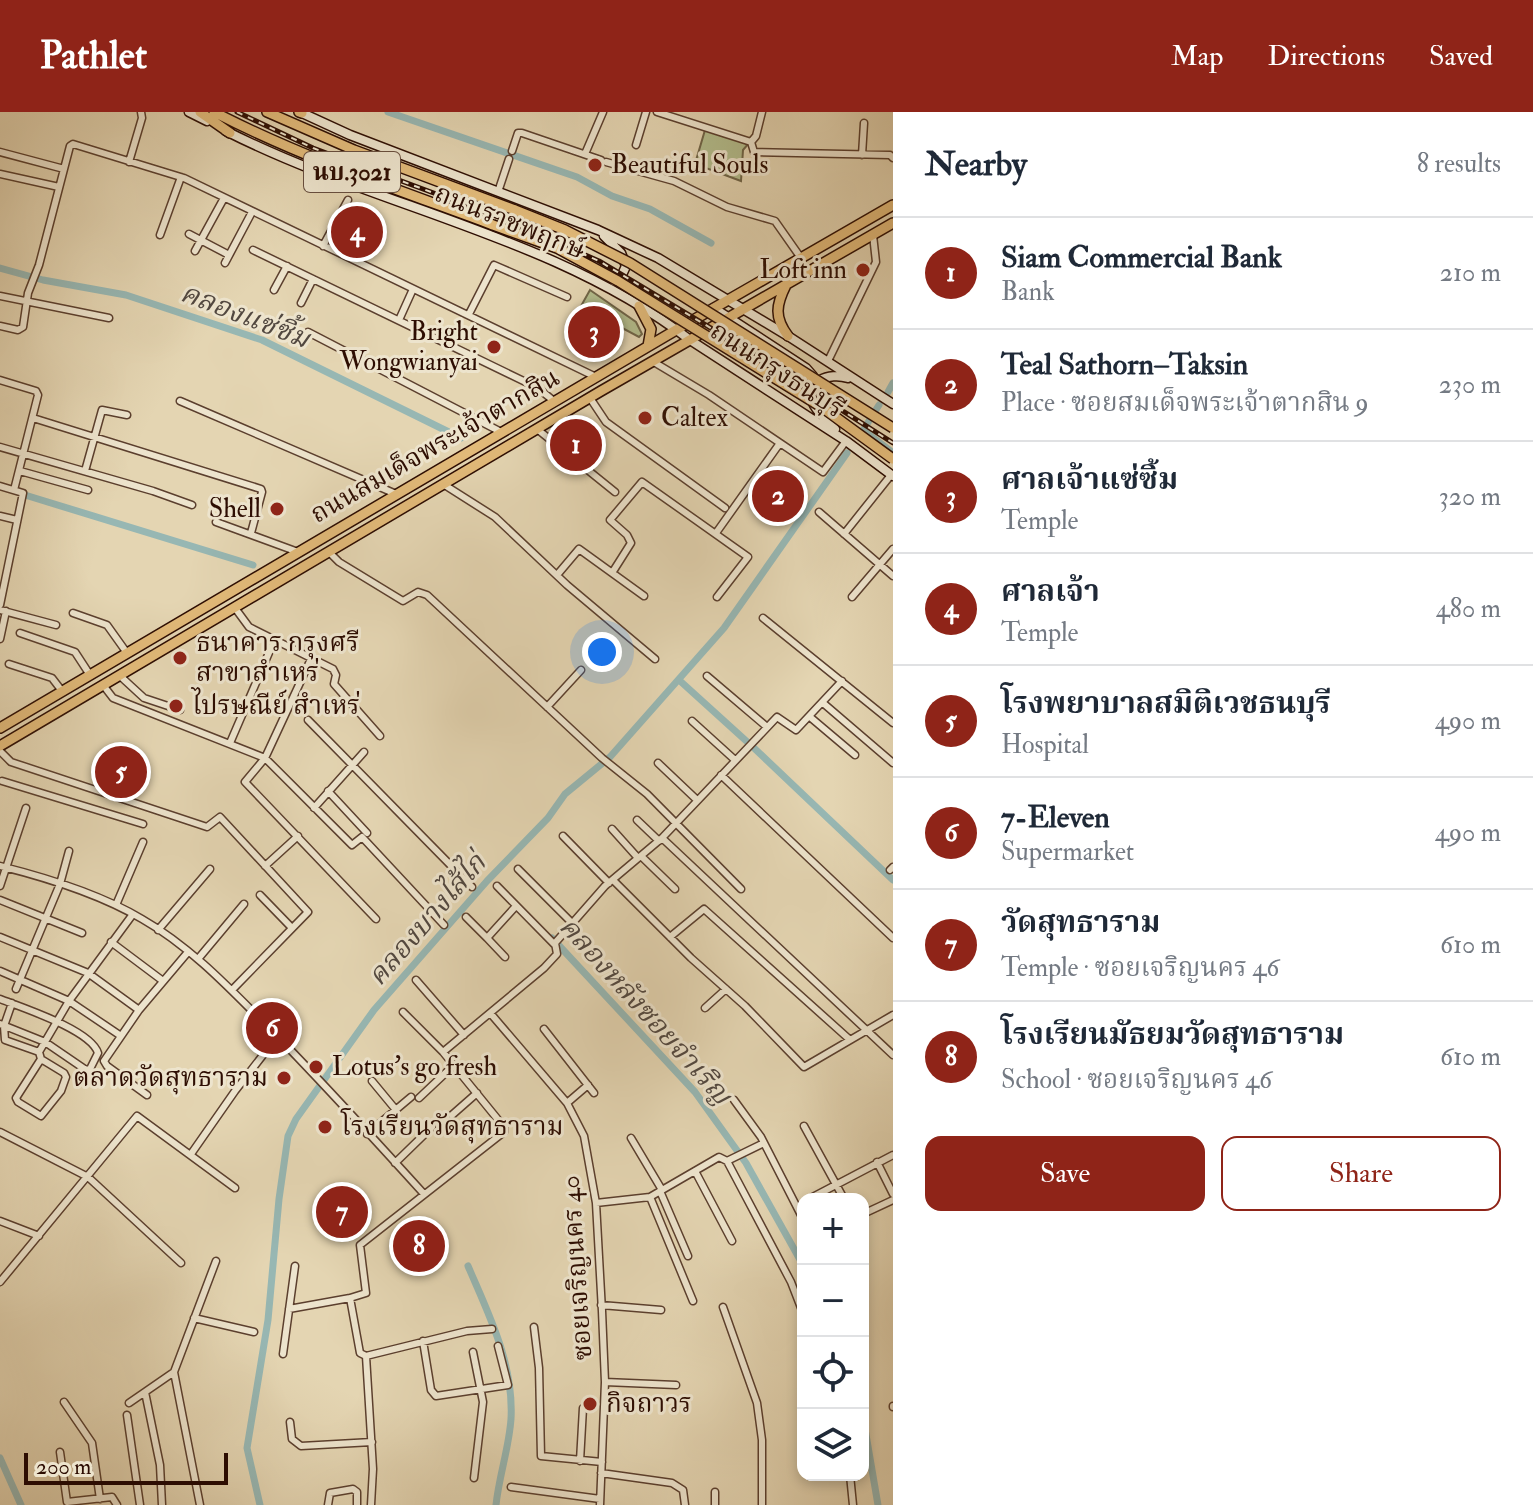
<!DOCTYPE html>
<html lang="en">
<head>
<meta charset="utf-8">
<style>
	body { margin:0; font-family:"IM FELL Double Pica","Noto Serif Thai",serif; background:#f6f6f7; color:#1f2937 }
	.controls { position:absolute; right:24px; bottom:24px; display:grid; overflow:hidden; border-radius:16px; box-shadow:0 4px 12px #0003 }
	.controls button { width:72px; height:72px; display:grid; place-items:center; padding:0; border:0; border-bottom:2px solid #e0e1e3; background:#fff; color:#1f2937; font:40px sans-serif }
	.scale { position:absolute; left:24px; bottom:20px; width:204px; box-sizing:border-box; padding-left:8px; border:4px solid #2d0d02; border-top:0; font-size:22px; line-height:28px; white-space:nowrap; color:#2d0d02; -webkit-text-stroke:6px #ede4cd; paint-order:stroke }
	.you { position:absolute; left:602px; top:540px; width:28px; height:28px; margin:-20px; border:6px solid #fff; border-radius:50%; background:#1a73e8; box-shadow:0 0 0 12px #1a73e833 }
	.badge { display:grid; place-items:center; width:52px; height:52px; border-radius:50%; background:#8f2418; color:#fff; font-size:26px; font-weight:700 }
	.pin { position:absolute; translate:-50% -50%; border:4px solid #fff; box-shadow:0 2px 8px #0006 }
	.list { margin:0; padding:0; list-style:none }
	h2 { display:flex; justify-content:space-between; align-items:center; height:104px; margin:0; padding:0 32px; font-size:34px }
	h2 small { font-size:26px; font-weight:400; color:#747a83 }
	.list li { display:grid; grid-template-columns:52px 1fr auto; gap:24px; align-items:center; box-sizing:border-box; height:112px; padding:0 32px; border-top:2px solid #e0e1e3 }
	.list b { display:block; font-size:30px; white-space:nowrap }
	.list p { margin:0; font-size:26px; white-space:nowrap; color:#747a83 }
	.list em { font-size:26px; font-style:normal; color:#747a83 }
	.actions { display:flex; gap:16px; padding:24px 32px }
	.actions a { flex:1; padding:18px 0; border:2px solid #8f2418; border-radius:16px; text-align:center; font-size:28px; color:#8f2418 }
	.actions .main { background:#8f2418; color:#fff }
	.icon { flex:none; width:44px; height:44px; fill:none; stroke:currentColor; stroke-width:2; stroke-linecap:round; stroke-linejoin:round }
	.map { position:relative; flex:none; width:893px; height:1393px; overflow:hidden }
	header { display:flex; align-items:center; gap:48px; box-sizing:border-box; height:112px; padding:0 40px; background:#8f2418; color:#fff }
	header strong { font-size:38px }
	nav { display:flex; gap:44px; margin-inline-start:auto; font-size:28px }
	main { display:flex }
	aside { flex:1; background:#fff }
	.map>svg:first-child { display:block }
	.green { fill:#b3bd8d; stroke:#706548; stroke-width:2 }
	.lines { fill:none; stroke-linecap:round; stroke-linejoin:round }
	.canal { stroke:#97b7b3; stroke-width:7 }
	.street-casing { stroke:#5b3f2e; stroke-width:9 }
	.secondary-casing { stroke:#2d0d02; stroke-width:11 }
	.primary-casing { stroke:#2d0d02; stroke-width:12 }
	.street { stroke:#ede4cd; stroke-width:6 }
	.secondary { stroke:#ede4cd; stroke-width:8 }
	.primary { stroke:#e2ba79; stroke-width:9 }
	.rail-casing { stroke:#2d0d02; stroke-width:5 }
	.rail { stroke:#ede4cd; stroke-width:2; stroke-dasharray:6; stroke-linecap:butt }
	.primary-bridge-casing { stroke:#2d0d02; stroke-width:12; stroke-linecap:butt }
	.primary-bridge { stroke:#e2ba79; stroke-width:9 }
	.poi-dot { fill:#8f2418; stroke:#ede4cd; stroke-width:3 }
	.labels { text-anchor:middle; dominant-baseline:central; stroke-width:6; stroke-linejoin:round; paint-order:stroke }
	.shield { fill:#ede4cd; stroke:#674e3f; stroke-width:2 }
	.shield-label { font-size:24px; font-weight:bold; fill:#2d0d02 }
	.poi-label { font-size:26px; fill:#2d0d02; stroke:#ede4cd; text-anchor:start }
	.street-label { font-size:26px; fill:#2d0d02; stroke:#ede4cd }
	.water-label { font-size:28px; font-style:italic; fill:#524840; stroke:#ede4cd }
</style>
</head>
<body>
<header>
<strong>Pathlet</strong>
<nav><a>Map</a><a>Directions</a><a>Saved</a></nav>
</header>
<main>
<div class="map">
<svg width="893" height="1393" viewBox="0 0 893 1393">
	<rect width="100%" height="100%" fill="#e4d5b2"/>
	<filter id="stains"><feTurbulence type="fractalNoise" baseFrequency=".0025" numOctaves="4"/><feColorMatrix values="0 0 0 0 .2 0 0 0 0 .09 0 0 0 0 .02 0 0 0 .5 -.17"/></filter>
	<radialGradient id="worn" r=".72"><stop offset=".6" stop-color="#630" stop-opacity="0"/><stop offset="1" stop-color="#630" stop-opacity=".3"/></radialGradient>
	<!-- green -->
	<path class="green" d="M705,18l44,13 -6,7 -2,31 -46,-17z
		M590,178l46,32 6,12 -3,3 -58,-31z"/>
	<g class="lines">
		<!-- canal -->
		<path class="canal" d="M388,0l189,65 35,19 38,13 61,34
			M0,156l43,12 83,15 136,45 199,98
			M888,280l5,-9
			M863,318l30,23
			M862,320l17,-27
			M25,383l228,70
			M679,568l75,68 139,132
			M552,826l143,154 51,71 57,102
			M468,1154c21,49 46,98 43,153 -2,29 -12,57 -15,86
			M863,1305l15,88
			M0,1346l21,47
			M260,1393l-13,-57 21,-128 11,-121 9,-63 8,-17 78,-109 113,-129 61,-63 17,-24 45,-37 114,-129 123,-175"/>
		<defs>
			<path id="street" d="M657,0l94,30 3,10 136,3 3,3
				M751,30l5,-6 6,-24
				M636,33l10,-33
				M512,39l6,-18h4l79,27
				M0,40l64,17
				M585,42l18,-42
				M862,43l2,-32
				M129,50l13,-44 -1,-6
				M606,50l68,19 53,26 48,14 26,37
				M0,62l59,13
				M498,80l11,-33
				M189,122l40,21
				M160,123l21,-58
				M323,134l25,-46
				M253,138l285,138 17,14
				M195,139l29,-53
				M225,151l27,-51
				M274,178l13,-24
				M0,184l109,22
				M301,191l12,-24
				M469,202l25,-49 73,32
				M399,208l14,-31
				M0,214l18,4 5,-3 5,-34 11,-28 31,-119 3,-2 111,34 412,199
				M308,220l193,100
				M652,249l57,34 114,77 23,-31
				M828,249l48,-99 -3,-27
				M0,268l36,11 2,4 -24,95
				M590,286l16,24 119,86
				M180,289l216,93
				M33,306l228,71 1,3 -11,41
				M537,317l78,63
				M0,335l153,44 39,14
				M20,359l68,19
				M85,359l17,-61 25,5
				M443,372l52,33 72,68 88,74
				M0,374l23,7 -23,112
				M819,400l74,64
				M0,404l17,4
				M216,410l82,30
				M716,421l64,-90
				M844,422l47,-59
				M329,440l10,10 64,39 15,-9 9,3 175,163 45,36 94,95
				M612,461l19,-30 -4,-8 -17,-15 32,-38 106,75 -31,40
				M557,463l22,-26 65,47
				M852,485l41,-48
				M235,496l14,19 84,42 3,6 -2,9 46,52
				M0,498l56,15
				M73,501l34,12 20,28
				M763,506l130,105
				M20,521l55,19 15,23
				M0,527l6,-28
				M311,547l-46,99 -20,24 131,137
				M9,552l43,14 10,13
				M119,563l25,23 36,12
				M707,564l60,51
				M103,573l10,13 152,60 87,87 10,-8 82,88
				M823,591l70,60
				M547,595l34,-37
				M810,605l45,38
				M308,608l164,167
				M692,609l43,39
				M230,631l44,-102
				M0,639l11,11 196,65 13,-10 88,95 -76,78
				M658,651l39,37
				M721,663l172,163
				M2,669l141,43
				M328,679l39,42
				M314,696l50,-56
				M637,708l22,21
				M612,717l26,29
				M563,724l46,47
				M662,726l231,217
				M641,744l34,33
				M0,754c48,12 100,28 142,53 51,29 92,74 133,115 51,52 100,106 149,160
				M265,754l33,-30
				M518,757l54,54
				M890,758l3,-3
				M613,768l78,78 54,48 59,61 89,-52
				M0,774l26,-78
				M497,774l58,59
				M260,783l32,33
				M0,788l82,33
				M116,793l27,-63
				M466,805l21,21
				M158,818l52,-61
				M0,825l88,36 51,37
				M670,825l34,-28 145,130
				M111,830l52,39
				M505,845l-18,-19 29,-32
				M198,847l46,-55
				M0,859l69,30 52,35
				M416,868l48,55
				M16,877l44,-105 9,-33
				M0,887c23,9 91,31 98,54l-8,16 -4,1 -41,-28 -45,-18
				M12,891l-8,23 1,14 34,12 30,-51 64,-87
				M705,896l21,-19
				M491,902l76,89 17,33 12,67 6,108 3,71 -5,123
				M544,917l50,64
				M39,940l2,7 -25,39 2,4 23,14 20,-25 5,-14 -2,-4 -23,-14
				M443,940l101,-84 13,-14 -2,-11 50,-57 57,-48 115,-121 19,13 46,-49
				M372,969l24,29
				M147,983l-40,-29 -3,-5 35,-51 49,-58
				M419,986l35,-33
				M734,988l27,37 42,82
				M567,991l21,-18
				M452,1003l25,-22
				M804,1014l40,73
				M0,1020l88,45 93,86
				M367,1022l44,-37
				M631,1026l31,52
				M191,1042l44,-63 42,-54
				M727,1049l64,121 12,31
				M877,1050l16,32
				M395,1051l37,-36
				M695,1059l37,70
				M660,1079l28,65
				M650,1085l43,104
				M809,1087l84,-44
				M596,1091l54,-6 69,-40 8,4 37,-18
				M863,1102l30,-14
				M0,1109l39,15
				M0,1170l137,-166 98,72
				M350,1186l10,55 6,3 7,113 -2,36
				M601,1193l60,5
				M723,1195l34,96 5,37v65
				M289,1197l61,-11 16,-5 -6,-48 144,-113v-5l-61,-75 -40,-40
				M194,1206l60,14
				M534,1215l5,41 2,88 61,6
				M423,1229l8,49 5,6 72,-11 -10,-39
				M473,1240l10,50 -9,76
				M283,1242l12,-88
				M366,1244l101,-25 25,-2
				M605,1270l71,3
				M64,1290l28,41 8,56
				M129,1291l16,-11
				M893,1294v1
				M127,1303l13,90
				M290,1310l2,17 9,7 71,-4
				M60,1340l7,50 45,-5 5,8
				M580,1349l3,-53
				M601,1361l71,10 11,7 2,15
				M850,1363l3,30
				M511,1375l89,12
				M162,1393l-2,-40 -15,-73 29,-20
				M200,1393l-26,-133 42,-111
				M328,1393l2,-12 23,-4 4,3v13
				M715,1393v-13"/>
			<path id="secondary" d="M189,0l18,9
				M300,0l50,23 248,95 60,28 130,78 105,68
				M226,19c152,77 327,104 464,209l156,101 47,35
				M604,124l17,17 5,13 -5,11 -7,4
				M714,196l92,60 7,8
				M835,317c-7,-7 -16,-15 -21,-24 -12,-24 16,-33 34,-27"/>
			<path id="primary" d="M200,0l30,21
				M214,0c89,46 185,78 279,113
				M267,0l87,38 161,60
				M299,0l3,1
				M786,173c-10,20 -12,32 2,51
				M639,194l12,23 -3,17
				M0,616l676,-398 217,-125
				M0,634l601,-355 292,-168"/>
		</defs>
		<!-- street casing -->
		<use href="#street" class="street-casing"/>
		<!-- secondary casing -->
		<use href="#secondary" class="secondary-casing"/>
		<!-- primary casing -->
		<use href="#primary" class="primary-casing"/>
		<!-- street -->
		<use href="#street" class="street"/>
		<!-- secondary -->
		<use href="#secondary" class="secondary"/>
		<!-- primary -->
		<use href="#primary" class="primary"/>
		<defs>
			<path id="rail" d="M237,0l76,36 185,69 101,44 145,87 149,95"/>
		</defs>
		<!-- rail casing -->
		<use href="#rail" class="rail-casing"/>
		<!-- rail -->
		<use href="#rail" class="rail"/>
		<defs>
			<path id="primary-bridge" d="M515,98l50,20 65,33 263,165
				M493,113l64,23 61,33 205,127 70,51"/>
		</defs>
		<!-- primary-bridge casing -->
		<use href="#primary-bridge" class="primary-bridge-casing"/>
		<!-- primary-bridge -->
		<use href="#primary-bridge" class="primary-bridge"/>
	</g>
	<!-- markers -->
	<g class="poi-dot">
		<circle cx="595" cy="53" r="8"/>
		<circle cx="863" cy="158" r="8"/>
		<circle cx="494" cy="235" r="8"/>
		<circle cx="645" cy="306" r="8"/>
		<circle cx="277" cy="397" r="8"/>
		<circle cx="180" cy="546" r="8"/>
		<circle cx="176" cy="594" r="8"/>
		<circle cx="316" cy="955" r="8"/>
		<circle cx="284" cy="966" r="8"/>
		<circle cx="325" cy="1015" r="8"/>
		<circle cx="590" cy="1292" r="8"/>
	</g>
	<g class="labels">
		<!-- shield labels -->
		<rect class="shield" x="304" y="40" width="96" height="40" rx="6"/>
		<g class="shield-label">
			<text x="352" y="60">นบ.3021</text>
		</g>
		<!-- poi labels -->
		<g class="poi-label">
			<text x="611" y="53">Beautiful Souls</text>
			<text x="847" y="158" text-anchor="end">Loft inn</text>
			<text x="478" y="220" text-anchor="end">Bright<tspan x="478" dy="30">Wongwianyai</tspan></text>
			<text x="661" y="306">Caltex</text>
			<text x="261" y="397" text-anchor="end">Shell</text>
			<text x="196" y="531">ธนาคาร กรุงศรี<tspan x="196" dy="30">สาขาสำเหร่</tspan></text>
			<text x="192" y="594">ไปรษณีย์ สำเหร่</text>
			<text x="332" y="955">Lotus's go fresh</text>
			<text x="268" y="966" text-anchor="end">ตลาดวัดสุทธาราม</text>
			<text x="341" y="1015">โรงเรียนวัดสุทธาราม</text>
			<text x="606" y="1292">กิจถาวร</text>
		</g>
		<!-- street labels -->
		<g class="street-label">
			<text transform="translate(510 110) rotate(22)">ถนนราชพฤกษ์</text>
			<text transform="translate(777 258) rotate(33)">ถนนกรุงธนบุรี</text>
			<text transform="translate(435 334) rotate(-30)">ถนนสมเด็จพระเจ้าตากสิน</text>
			<text transform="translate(577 1156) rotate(-94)">ซอยเจริญนคร 40</text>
		</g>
		<!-- water labels -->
		<g class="water-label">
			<text transform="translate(245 204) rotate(21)">คลองแซ่ซิ้ม</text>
			<text transform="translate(427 808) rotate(-49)">คลองบางไส้ไก่</text>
			<text transform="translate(645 899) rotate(48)">คลองหลังซอยจำเริญ</text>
		</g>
	</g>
	<rect width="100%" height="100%" filter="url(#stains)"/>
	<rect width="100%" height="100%" fill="url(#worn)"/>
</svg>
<div class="controls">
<button>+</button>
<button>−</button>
<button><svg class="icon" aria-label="locate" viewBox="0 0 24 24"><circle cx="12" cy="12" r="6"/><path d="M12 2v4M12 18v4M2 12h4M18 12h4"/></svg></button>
<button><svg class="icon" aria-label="layers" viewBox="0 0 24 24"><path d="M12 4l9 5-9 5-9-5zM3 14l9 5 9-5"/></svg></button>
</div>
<div class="scale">200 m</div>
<div class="you"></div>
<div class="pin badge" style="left:576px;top:333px">1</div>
<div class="pin badge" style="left:778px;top:384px">2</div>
<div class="pin badge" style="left:594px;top:220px">3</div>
<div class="pin badge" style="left:357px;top:120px">4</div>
<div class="pin badge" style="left:121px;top:660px">5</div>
<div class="pin badge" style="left:272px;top:916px">6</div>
<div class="pin badge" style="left:342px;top:1100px">7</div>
<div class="pin badge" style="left:419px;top:1134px">8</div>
</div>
<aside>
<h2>Nearby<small>8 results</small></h2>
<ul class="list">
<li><span class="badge">1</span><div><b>Siam Commercial Bank</b><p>Bank</p></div><em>210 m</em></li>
<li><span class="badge">2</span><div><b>Teal Sathorn–Taksin</b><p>Place · ซอยสมเด็จพระเจ้าตากสิน 9</p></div><em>230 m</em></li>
<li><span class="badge">3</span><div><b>ศาลเจ้าแซ่ซิ้ม</b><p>Temple</p></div><em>320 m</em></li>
<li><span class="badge">4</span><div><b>ศาลเจ้า</b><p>Temple</p></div><em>480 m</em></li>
<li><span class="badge">5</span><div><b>โรงพยาบาลสมิติเวชธนบุรี</b><p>Hospital</p></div><em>490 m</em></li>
<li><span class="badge">6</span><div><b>7-Eleven</b><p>Supermarket</p></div><em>490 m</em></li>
<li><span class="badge">7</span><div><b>วัดสุทธาราม</b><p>Temple · ซอยเจริญนคร 46</p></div><em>610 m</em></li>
<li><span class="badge">8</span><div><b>โรงเรียนมัธยมวัดสุทธาราม</b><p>School · ซอยเจริญนคร 46</p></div><em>610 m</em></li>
</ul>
<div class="actions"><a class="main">Save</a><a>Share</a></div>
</aside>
</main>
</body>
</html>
